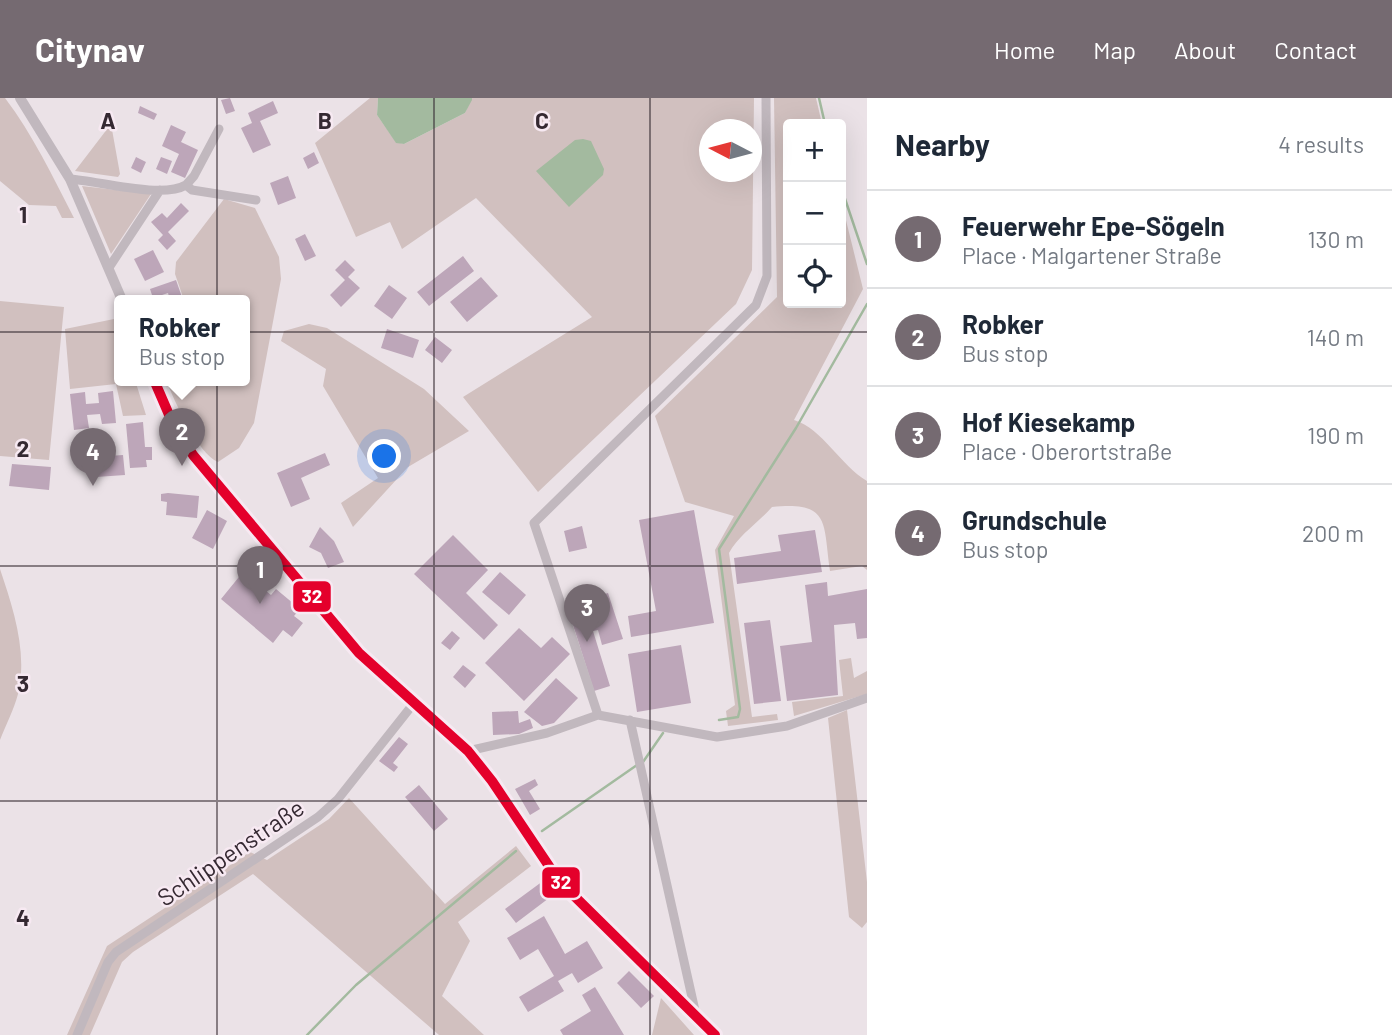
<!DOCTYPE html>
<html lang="en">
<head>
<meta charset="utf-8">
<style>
	body { margin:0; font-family:Barlow,sans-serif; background:#f6f6f7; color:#1f2937 }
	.controls { position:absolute; right:21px; top:21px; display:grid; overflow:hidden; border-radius:7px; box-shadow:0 7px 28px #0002 }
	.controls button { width:63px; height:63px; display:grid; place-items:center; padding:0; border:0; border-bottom:2px solid #e0e1e3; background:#fff; color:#1f2937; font:35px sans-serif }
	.compass { position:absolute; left:699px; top:21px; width:63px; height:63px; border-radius:50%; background:#fff; box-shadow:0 7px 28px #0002; rotate:276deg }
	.you { position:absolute; left:385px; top:359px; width:24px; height:24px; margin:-18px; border:5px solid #fff; border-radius:50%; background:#1a73e8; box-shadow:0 0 0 10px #1a73e833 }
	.badge { display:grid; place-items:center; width:46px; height:46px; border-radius:50%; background:#756a71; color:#fff; font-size:23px; font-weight:700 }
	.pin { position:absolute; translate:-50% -58px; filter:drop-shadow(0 2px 4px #0008) }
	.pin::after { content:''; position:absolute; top:37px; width:24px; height:21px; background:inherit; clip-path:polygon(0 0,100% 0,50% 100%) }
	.popup { position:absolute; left:114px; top:197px; width:136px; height:91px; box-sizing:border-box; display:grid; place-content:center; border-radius:7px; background:#fff; filter:drop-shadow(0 2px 5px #0005); font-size:23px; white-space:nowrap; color:#747a83 }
	.popup b { font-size:26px; color:#1f2937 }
	.popup::after { content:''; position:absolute; left:50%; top:100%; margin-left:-14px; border:14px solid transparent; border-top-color:#fff }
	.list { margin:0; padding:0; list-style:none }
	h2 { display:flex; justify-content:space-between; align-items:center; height:91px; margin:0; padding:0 28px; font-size:30px }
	h2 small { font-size:23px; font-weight:400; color:#747a83 }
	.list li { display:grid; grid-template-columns:46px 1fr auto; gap:21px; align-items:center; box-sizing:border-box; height:98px; padding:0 28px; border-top:2px solid #e0e1e3 }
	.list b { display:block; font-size:26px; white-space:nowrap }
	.list p { margin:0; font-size:23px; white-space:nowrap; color:#747a83 }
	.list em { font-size:23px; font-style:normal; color:#747a83 }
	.icon { flex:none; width:38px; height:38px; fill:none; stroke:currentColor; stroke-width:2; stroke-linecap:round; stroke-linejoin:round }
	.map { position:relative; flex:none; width:867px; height:937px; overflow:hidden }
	header { display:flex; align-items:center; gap:42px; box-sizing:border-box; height:98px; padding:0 35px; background:#756a71; color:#fff }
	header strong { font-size:33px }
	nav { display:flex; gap:38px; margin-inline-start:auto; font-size:24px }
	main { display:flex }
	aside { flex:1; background:#fff }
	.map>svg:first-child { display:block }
	.green { fill:#d1c0bf; fill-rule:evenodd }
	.water { fill:#a3ba9f }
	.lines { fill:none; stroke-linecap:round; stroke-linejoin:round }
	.stream { stroke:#a3ba9f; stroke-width:2.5 }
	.building { fill:#bda6b9 }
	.minor { stroke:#c1b8be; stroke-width:9 }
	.tertiary { stroke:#c1b8be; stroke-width:10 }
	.bus-1-casing { stroke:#f7e9f2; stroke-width:16 }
	.bus-1 { stroke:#e4002b; stroke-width:10 }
	.grid { fill:none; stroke:#352932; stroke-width:2; stroke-opacity:0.55 }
	.labels { text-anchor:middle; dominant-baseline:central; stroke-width:5; stroke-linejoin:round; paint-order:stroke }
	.street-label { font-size:24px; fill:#352932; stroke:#f7e9f2 }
	.grid-label { font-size:23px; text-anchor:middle; font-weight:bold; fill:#352932; stroke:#f7e9f2; stroke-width:5; stroke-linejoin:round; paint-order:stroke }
	.line-badge { stroke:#f7e9f2; stroke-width:2.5 }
	.badge-label { font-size:19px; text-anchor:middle; font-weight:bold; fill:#fff }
</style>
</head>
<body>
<header>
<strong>Citynav</strong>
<nav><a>Home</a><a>Map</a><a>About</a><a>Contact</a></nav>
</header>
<main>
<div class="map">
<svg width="867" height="937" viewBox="0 0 867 937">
	<rect width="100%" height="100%" fill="#ebe2e7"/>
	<!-- green -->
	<path class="green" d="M0,0h5c28,37 48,79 69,120h-12l-6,-12 -27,-1 -29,-24z
		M370,0h8l-1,17 19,27 8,2 61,-31 7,-15h282l-2,172 -16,34 -198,188 -75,-95 129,-80 -116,-119 -74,51 -12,-27 -34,15 -41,-94zM710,32h42v42h-42z
		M774,0h42l6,26h-34v179h53v-103l22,89 -69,131c29,9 46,45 73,61v89l-5,-4 -32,5c-7,-48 1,-70 -58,-64 -14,16 -33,28 -43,46l23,164 25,-3 1,6 -50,6 -2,-15 9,-6 -20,-155 19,-34 -49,-14 -30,-86 122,-119z
		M111,26l9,50 -2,3 -43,-6z
		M82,88l69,8 -40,60z
		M224,101l31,9 24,49 2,22 -27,144 -15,25 -21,14c-20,-8 -44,-62 -52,-82h79v-80h-61l-9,-26 1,-12z
		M0,203l64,6 -15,153 -49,-4z
		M114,221l5,15v46h16l11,35 -23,1 -7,-32 -46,5 -5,-60z
		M309,226l18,4 97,61 45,42 -61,36 -55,60 -12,-24 37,-25 -55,-92 3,-17 -45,-28 3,-10z
		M0,471c13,39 28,83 18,125 -4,15 -12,31 -18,46z
		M851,560l3,20 13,-7v23l-73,22 -2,-14 51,-6 -4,-36z
		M847,612l20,172v40l-5,6 -13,-11 -21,-199z
		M349,700l96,106 71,-58 15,20 -73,56 12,19 -28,55 42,39h-45l-186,-161 -120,78 -11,10 -32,73h-23l40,-89 143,-94 17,8 62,-41z
		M661,900l33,37h-42z"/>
	<!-- water -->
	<path class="water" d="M378,0h94v2l-7,13 -61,31 -8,-1 -19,-28z
		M583,41l8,2 13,28 -1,6 -34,32 -33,-36 39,-31z"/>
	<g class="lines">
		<!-- stream -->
		<path class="stream" d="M819,0l6,26
			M841,89l26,77
			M719,622l19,-3 2,-8 -21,-160 77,-121 71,-124
			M643,664l20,-29
			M542,733l95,-66
			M307,937l49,-50 160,-134"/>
	</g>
	<!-- building -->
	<path class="building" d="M230,0l5,13 -9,3 -5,-14z
		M273,3l5,12 -18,8 11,24 -18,8 -12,-25 11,-5 -4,-10z
		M140,8l17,8 -3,6 -16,-7z
		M171,27l15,7 -5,10 17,8 -13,28 -14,-6 8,-18 -17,-8z
		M314,54l5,11 -11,6 -5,-11z
		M136,59l10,5 -5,11 -10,-5z
		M161,59l11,4 -5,13 -11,-5z
		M288,78l8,22 -18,7 -8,-22z
		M181,105l8,8 -21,21 8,9 -9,9 -9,-10 5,-5 -12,-13 11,-9 5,5z
		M305,136l11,22 -11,5 -10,-22z
		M153,152l11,22 -19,9 -11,-22z
		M463,158l11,15 -45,35 -12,-14z
		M345,162l10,10 -7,7 12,11 -19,19 -11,-12 15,-15 -10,-10z
		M481,179l17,19 -31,26 -17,-20z
		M176,182l7,20h-13l-2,-7 -15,5 -3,-9z
		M389,187l18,13 -15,21 -18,-13z
		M387,231l32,11 -6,18 -32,-10z
		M435,239l17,13 -10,13 -17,-13z
		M113,293l3,32 -14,1 -2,-10 -13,1 2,13 -15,2 -4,-36 15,-2 1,12 13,-1 -1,-10z
		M143,324l2,25h7v13h-6l1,7 -17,1 -4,-44z
		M325,355l5,12 -29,13 9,21 -19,8 -14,-34z
		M123,357l2,20 -29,2 -2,-20z
		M12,366l39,3 -2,23 -40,-4z
		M168,395l31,3 -2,22 -31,-3 1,-13 -6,-1v-7z
		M207,412l20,11 -14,28 -21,-11z
		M694,412l20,113 -83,14 -3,-21 28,-5 -17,-91z
		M582,428l5,22 -18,4 -5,-21z
		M320,429l14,14 10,21 -16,6 -7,-15 -12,-6z
		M815,432l7,42 -85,12 -3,-26 47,-7 -3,-16z
		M453,437l35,35 -22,23 32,32 -14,15 -70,-66z
		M243,474l28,23 5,-6 24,20 -6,7 9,7 -11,14 -9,-7 -10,13 -52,-44z
		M500,474l26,23 -17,20 -27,-23z
		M827,484l1,14 39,-7v49l-10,1 -2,-16 -21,2 4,70 -51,6 -7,-55 32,-4 -7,-57z
		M608,495l15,46 -21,6 -4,-15 -5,1 17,55 -16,5 -21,-66 21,-6 -6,-20z
		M770,522l11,81 -27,3 -10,-81z
		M519,530l22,20 11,-11 18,17 -46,47 -39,-38z
		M452,533l8,7 -10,12 -9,-7z
		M681,547l10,58 -54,9 -9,-58z
		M463,567l13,10 -11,13 -12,-11z
		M556,580l22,20 -24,25 -12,3 -18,-14z
		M518,613l1,12 11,-4 3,9 -14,6 -26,1 -1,-23z
		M399,639l9,7 -15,19 5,4 -4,5 -15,-11z
		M535,681l3,6 -9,6 11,18 -10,6 -15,-26z
		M419,687l29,34 -14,12 -29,-34z
		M543,783l10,14 -37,28 -11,-14z
		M544,818l21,38 22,-13 16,27 -25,15 -6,-10 -14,8 6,10 -36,21 -9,-15 35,-21 -16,-27 -18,11 -13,-22z
		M629,873l25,25 -13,12 -24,-25z
		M595,889l29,48h-61l-3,-5 31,-19 -9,-16z"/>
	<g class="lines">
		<!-- minor -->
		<path class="minor" d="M70,81c29,2 92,20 116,6l6,5 64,10
			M186,87l8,-9 25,-47
			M110,168l50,-76
			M598,617l-64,-192 222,-218 11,-29 -1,-178
			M630,622l66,295
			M468,653l79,-18 51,-18 119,22 70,-11 80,-28
			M77,937l31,-73 8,-10 202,-135 20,-18 76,-96"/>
		<!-- tertiary -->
		<path class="tertiary" d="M20,0l50,81 52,121
			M154,282l16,37 23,38 166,198 109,98 24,30 67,100 156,154"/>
		<defs>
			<path id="bus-1" d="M154,282l16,37 23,38 166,198 109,98 24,30 67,100 156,154"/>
		</defs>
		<!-- bus-1 casing -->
		<use href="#bus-1" class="bus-1-casing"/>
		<!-- bus-1 -->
		<use href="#bus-1" class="bus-1"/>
	</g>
	<!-- grid -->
	<path class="grid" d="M217,0v937M434,0v937M650,0v937M0,234h867M0,468h867M0,703h867"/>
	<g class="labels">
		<!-- street labels -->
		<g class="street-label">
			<text transform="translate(230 754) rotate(-34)">Schlippenstraße</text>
		</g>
	</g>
	<g class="grid-label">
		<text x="108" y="31">A</text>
		<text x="325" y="31">B</text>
		<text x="542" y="31">C</text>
		<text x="23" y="125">1</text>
		<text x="23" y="359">2</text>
		<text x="23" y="594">3</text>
		<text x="23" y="828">4</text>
	</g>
	<g class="line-badge">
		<rect x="292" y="482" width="40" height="33" rx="7" fill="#e4002b"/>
		<rect x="541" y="768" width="40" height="33" rx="7" fill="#e4002b"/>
	</g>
	<g class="badge-label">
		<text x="312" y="505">32</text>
		<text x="561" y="791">32</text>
	</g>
</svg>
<div class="controls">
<button>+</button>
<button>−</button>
<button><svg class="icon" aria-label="locate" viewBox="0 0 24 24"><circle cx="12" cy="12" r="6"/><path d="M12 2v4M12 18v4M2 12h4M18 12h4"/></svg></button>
</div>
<svg class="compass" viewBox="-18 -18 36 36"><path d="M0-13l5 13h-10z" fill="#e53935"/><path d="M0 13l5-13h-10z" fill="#747a83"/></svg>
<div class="you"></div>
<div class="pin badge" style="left:260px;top:506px">1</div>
<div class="pin badge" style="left:182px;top:368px">2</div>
<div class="popup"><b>Robker</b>Bus stop</div>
<div class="pin badge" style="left:587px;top:544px">3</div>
<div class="pin badge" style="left:93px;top:388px">4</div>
</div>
<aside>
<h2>Nearby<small>4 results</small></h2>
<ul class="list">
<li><span class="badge">1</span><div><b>Feuerwehr Epe-Sögeln</b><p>Place · Malgartener Straße</p></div><em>130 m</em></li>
<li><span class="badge">2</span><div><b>Robker</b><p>Bus stop</p></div><em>140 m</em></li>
<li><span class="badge">3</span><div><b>Hof Kiesekamp</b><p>Place · Oberortstraße</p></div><em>190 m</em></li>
<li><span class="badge">4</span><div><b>Grundschule</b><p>Bus stop</p></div><em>200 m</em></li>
</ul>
</aside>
</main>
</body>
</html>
